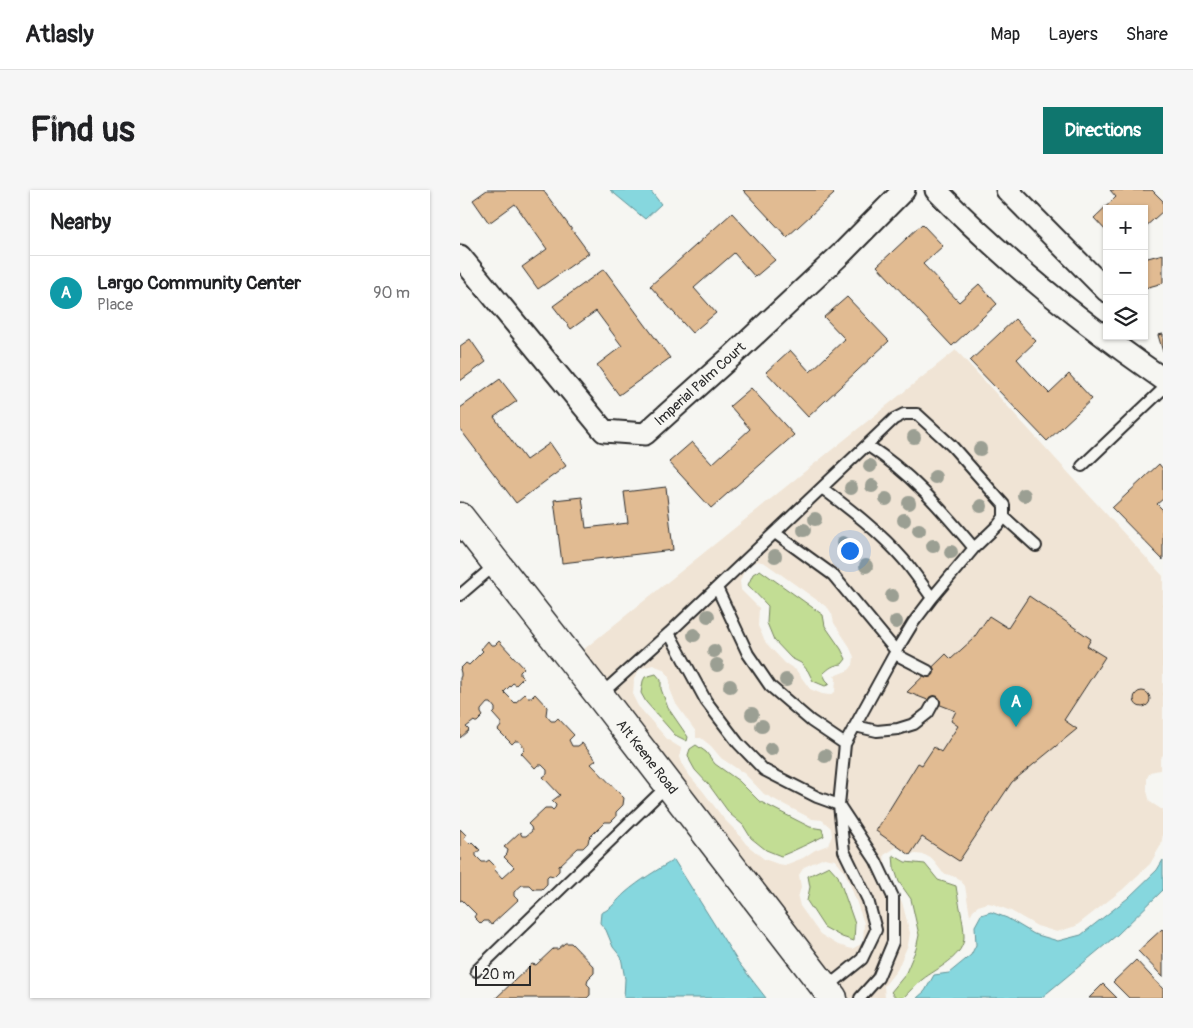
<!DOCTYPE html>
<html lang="en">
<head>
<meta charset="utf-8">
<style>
	body { margin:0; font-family:Pangolin,sans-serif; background:#f6f6f6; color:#202124 }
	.controls { position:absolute; right:15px; top:15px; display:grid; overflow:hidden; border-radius:0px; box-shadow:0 1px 4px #0004 }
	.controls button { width:45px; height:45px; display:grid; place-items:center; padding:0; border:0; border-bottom:1px solid #e0e0e0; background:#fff; color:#202124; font:25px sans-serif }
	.scale { position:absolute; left:15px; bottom:12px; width:56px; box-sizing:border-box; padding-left:5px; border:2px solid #2b2b2b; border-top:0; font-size:14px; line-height:18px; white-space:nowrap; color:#2b2b2b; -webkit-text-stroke:4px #f6f6f2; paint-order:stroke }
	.you { position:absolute; left:389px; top:360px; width:18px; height:18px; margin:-12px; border:4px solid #fff; border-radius:50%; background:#1a73e8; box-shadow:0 0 0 8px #1a73e833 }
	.badge { display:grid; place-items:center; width:32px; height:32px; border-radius:50%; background:#0f766e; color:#fff; font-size:16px; font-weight:700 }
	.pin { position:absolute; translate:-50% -41px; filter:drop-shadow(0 1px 2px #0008) }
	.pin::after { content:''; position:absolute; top:26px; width:18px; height:15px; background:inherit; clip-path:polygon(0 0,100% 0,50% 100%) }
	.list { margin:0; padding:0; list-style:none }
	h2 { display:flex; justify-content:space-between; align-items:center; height:65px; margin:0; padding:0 20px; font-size:21px }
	h2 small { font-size:16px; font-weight:400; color:#757577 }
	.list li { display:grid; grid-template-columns:32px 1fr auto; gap:15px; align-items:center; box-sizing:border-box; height:75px; padding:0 20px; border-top:1px solid #e0e0e0 }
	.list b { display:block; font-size:19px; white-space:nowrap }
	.list p { margin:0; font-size:16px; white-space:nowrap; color:#757577 }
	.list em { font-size:16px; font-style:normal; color:#757577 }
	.icon { flex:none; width:28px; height:28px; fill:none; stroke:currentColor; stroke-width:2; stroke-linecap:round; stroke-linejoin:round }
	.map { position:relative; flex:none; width:703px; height:808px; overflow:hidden; border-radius:0px }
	header { display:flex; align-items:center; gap:30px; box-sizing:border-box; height:70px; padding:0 25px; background:#fff; border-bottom:1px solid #e0e0e0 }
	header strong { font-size:24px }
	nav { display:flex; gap:28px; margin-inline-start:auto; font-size:18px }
	.intro { display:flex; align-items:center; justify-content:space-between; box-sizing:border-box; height:120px; padding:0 30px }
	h1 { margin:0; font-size:35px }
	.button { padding:12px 22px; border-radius:0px; background:#0f766e; color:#fff; font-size:18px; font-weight:700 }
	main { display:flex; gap:30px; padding:0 30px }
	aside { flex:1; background:#fff; border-radius:0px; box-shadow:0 1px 4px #0004 }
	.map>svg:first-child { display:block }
	.built { fill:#f0e4d5; fill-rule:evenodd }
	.green { fill:#c2dd94; stroke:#768460 }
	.water { fill:#86d7de; stroke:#629296 }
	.building { fill:#e1bb92; stroke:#2b2b2b }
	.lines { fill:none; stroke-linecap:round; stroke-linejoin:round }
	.lane-casing { stroke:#2b2b2b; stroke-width:14 }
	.street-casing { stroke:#2b2b2b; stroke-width:25 }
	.secondary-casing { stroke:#2b2b2b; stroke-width:31 }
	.lane { stroke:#f6f6f2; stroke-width:10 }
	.street { stroke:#f6f6f2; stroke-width:21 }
	.secondary { stroke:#f6f6f2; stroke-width:28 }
	.tree { fill:#9b9f93 }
	.labels { text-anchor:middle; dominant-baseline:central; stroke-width:4.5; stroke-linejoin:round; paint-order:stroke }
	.street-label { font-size:14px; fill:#2b2b2b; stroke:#f6f6f2 }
</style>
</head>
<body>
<header>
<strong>Atlasly</strong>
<nav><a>Map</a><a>Layers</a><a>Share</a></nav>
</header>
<div class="intro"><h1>Find us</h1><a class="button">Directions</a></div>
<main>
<aside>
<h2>Nearby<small></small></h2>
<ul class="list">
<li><span class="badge" style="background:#0f9aa8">A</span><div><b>Largo Community Center</b><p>Place</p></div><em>90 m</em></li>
</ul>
</aside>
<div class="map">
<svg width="703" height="808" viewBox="0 0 703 808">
	<rect width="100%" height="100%" fill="#f6f6f2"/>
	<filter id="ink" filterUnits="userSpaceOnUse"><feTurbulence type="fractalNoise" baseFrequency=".02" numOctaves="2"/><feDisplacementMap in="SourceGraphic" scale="10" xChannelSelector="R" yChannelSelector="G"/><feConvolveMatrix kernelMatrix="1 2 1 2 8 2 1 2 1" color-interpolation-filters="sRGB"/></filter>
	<g filter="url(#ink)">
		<!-- built -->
		<path class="built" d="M496,160l207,226v179l-3,3v12l-10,2 -3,6v13l3,11 11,7h2v25l-2,11 -11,19 -28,26 -46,36 -19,6 -20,-6 -26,-15 -18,-7 -5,-1 -10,3 -5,4 -3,6 -5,-30 -7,-8 -15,-5 -11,-14 -7,-4 -18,-2 -10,-6 -13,8 2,14 6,17 10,16 8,31 -2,12 -11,25 -13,16 1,12h-40l-219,-285 -43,-63zM298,371l7,2 63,45 4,6 2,9 14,21 6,13 -1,8 -4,5 -15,6 2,2 -1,14 -6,3 -7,-1 -12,-5 -14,-19 -11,-7 -19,-20 -8,-17 1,-18 -18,-18 -1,-9 5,-12 6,-5zM193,475l10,4 5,6 2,6v8l6,15 20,28v6h5l10,8 10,12 24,16 19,20 48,25 10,1 9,8 1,8 -4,9 -13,5 -12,8 -18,7 -7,-1 -14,-5 -18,-15 -10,-13 -12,-12 -22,-29 -14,-16 -5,-8 -3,-9 1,-9 -13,-8 -30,-34 -5,-10 1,-17 3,-7 5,-4zM364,668l11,2 9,11 6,13 14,39 -1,20 -11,6 -14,-4 -18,-11 -20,-28 -2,-8 3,-11 -2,-12 5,-8z"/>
		<!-- green -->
		<path class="green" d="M300,380l63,45 2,11 16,23 5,10 -4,5c-9,1 -13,4 -19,10l3,6 4,4 -5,2 -12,-5 -5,-10 -7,-8 -10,-5 -17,-18 -7,-17 1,-17 -20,-21 5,-11z
			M196,484l5,6v9l7,19 20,29 -1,4 -12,-6 -29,-33 -5,-9 2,-12 2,-4z
			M236,555l10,7 9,12 24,17 20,20 51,26 12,2 2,7c-15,7 -28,14 -43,20l-15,-6 -15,-12 -8,-13 -13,-11 -21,-29 -14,-15 -5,-9 -2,-6 2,-6z
			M433,665l12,7 20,2 13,16 18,6c2,15 8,36 8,50 1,20 -28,33 -41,43 -8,6 -14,13 -20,19h-7l-5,-6 14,-17 11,-26 3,-14 -8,-36 -12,-17 -5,-15z
			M369,676l9,10 17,48 -1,17 -12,-4 -18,-10 -17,-26 3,-14 -2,-11z"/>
		<!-- water -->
		<path class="water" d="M150,0h40l11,14 -16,15z
			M214,670l64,102 28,36h-142l1,-19 -4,-22 -8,-10 -7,-17 -6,-7 1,-10c12,-5 15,-12 24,-20 15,-13 32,-23 49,-33z
			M703,670v30l-46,45 -76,63h-124l8,-7 9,-16 15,-2 22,-18 5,-10 -1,-19 6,-11 10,-3 16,6 27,16 24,7 23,-6 47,-37 29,-28z"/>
		<!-- building -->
		<path class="building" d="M27,0h56l46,63 -51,36 -16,-22 25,-18 -32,-45 -26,19 -16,-23z
			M283,0h87l4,4 -47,43z
			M650,0h42l11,11v10l-19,17v-19h-37v23l-13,-14 22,-21z
			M272,23l43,47 -20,17 -21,-24 -40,35 22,25 -24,20 -42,-47z
			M462,34l21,22 -20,18 36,38 20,-18 18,20 -45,42 -75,-80z
			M703,64v29l-18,5 -1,-29z
			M144,79l66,89 -51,37 -22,-30 25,-19 -26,-35 -25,18 -18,-23z
			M387,107l42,44 -81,76 -42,-45 24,-22 20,22 35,-33 -21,-22z
			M555,129l21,22 -19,18 14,16 18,18 20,-19 23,25 -45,42 -77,-80z
			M703,144v18l-5,-17z
			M10,149l16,23 -26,19v-35z
			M40,189l17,22 -23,16 32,43 24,-17 16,23 -50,37 -56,-74v-21z
			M291,198l43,47 -83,73 -42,-46 23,-20 20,22 38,-35 -20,-23z
			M699,274l4,5v30l-6,5 6,6v50l-51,-52z
			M206,297l7,63 -111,13 -8,-63 28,-3 4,31 42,-5 -4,-31z
			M569,406l62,43 -4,7 18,11 -41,63 13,9 -65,53 -53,79 -37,-24 -12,18 -34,-24 42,-68 4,2 12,-18 7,5 17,-26 -7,-5 5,-10 -49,-19 39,-38 5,5 22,-20 16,-23 19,12z
			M28,451l3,4h4l4,-4 25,27 -4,4v3l3,3 -7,7 -3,-2 -9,9 11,11 10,-9 3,3h4l3,-3 12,13 -1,8 5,6h4l3,-3 16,17 -5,5 3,6h6l4,-3 14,17 -5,4 33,34 -1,7 -7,7v5l-5,5h-6l-16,16 -1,5 -5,5h-5l-19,18v5l-5,5 -5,-1 -2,2v7l-5,5h-7l-1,1 -5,-5h-7l-8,7v4l4,4 -27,25 -3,-4h-4l-3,3 -7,-7 2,-3 -14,-14 -2,1v-72l6,6 -2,3 6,6 2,-2 8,8 -4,3v3l6,6h4l3,-2 7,7 -2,2 8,9 12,-11 -10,-10 3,-3 1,-4 -4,-3 16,-15 2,4h4l6,-5 -1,-4 -3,-3 17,-16h6l2,2 2,-2 1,-3 -4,-4 8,-6 -17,-18 4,-3v-4l-5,-5h-4l-3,3 -14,-15 3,-3v-3l-5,-6h-4l-3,3 -14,-14 3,-4v-3l-8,-9 2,-2v-4l-4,-5h-4l-6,7v3l2,3 -6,6h-2l-1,-1 -8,6 3,3 -9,8v-60l1,-2v-3l-1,-4 6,-6 3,2 14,-14 -2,-2z
			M674 509a8 8 0 1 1 16 0a8 8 0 1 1-16 0Z
			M702,739l1,1v47l-25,-26z
			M105,753h6l23,24v6l-6,6 -1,5 3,3v8l-3,3h-91l36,-34 4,1 17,-16h5z
			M676,770l27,29v8l-2,1h-32l-16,-16z
			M643,794l14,14h-28z"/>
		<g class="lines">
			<defs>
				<path id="lane" d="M407,255c44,28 74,64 107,103
					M622,276l81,-77
					M362,298c29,22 58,44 82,72 10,12 19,25 28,38
					M544,327l32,29
					M315,343l58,42 63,76
					M257,398l31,66 22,32 41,35 34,23
					M0,405l35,-30
					M209,443l37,68 32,42 26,27 53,27 22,8 37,56 17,36v45l-15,36 -18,20
					M435,464l33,17
					M140,505l69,-62 225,-214 10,-5h13l35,32 52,59v12l-5,7 -25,24 -42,50 -19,25 -17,28 -51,93 -6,61 5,46 24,49 8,30 -14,29 -36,29
					M395,536l22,5 21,-2 16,-5 14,-11 6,-11
					M16,781l192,-186"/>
				<path id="street" d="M476,0c69,71 146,133 227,189
					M547,0l100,101
					M0,66l144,175 41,3 87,-78 110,-103 62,-63"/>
				<path id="secondary" d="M0,327l144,184 229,297"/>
			</defs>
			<!-- lane casing -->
			<use href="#lane" class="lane-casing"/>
			<!-- street casing -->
			<use href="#street" class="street-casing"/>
			<!-- secondary casing -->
			<use href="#secondary" class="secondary-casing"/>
			<!-- lane -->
			<use href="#lane" class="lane"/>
			<!-- street -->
			<use href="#street" class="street"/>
			<!-- secondary -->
			<use href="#secondary" class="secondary"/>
		</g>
		<!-- trees -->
		<g class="tree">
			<circle cx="454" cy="247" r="7"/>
			<circle cx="520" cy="259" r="7"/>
			<circle cx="410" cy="276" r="7"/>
			<circle cx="475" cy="287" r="7"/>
			<circle cx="412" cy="296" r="7"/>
			<circle cx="391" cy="298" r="7"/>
			<circle cx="564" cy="305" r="7"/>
			<circle cx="426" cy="309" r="7"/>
			<circle cx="449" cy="313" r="7"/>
			<circle cx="521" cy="316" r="7"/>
			<circle cx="355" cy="329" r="7"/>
			<circle cx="444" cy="330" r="7"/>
			<circle cx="344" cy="340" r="7"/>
			<circle cx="459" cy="340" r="7"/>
			<circle cx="383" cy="353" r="7"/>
			<circle cx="473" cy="356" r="7"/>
			<circle cx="491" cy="362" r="7"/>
			<circle cx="315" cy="366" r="7"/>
			<circle cx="406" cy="376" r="7"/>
			<circle cx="432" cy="406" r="7"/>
			<circle cx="248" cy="426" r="7"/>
			<circle cx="436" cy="432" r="7"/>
			<circle cx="234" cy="445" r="7"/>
			<circle cx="254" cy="461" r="7"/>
			<circle cx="257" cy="475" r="7"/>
			<circle cx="326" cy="490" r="7"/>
			<circle cx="270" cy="496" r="7"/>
			<circle cx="292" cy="524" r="7"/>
			<circle cx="302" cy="536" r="7"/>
			<circle cx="311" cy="559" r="7"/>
			<circle cx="365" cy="566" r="7"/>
		</g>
	</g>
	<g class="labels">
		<!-- street labels -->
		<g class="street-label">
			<text transform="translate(240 194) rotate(-42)">Imperial Palm Court</text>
			<text transform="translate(187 567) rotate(52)">Alt Keene Road</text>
		</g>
	</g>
</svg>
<div class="controls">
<button>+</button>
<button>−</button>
<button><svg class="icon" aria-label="layers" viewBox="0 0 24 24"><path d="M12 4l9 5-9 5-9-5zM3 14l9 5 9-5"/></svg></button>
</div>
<div class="scale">20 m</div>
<div class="you"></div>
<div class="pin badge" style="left:556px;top:537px;background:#0f9aa8">A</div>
</div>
</main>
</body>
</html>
